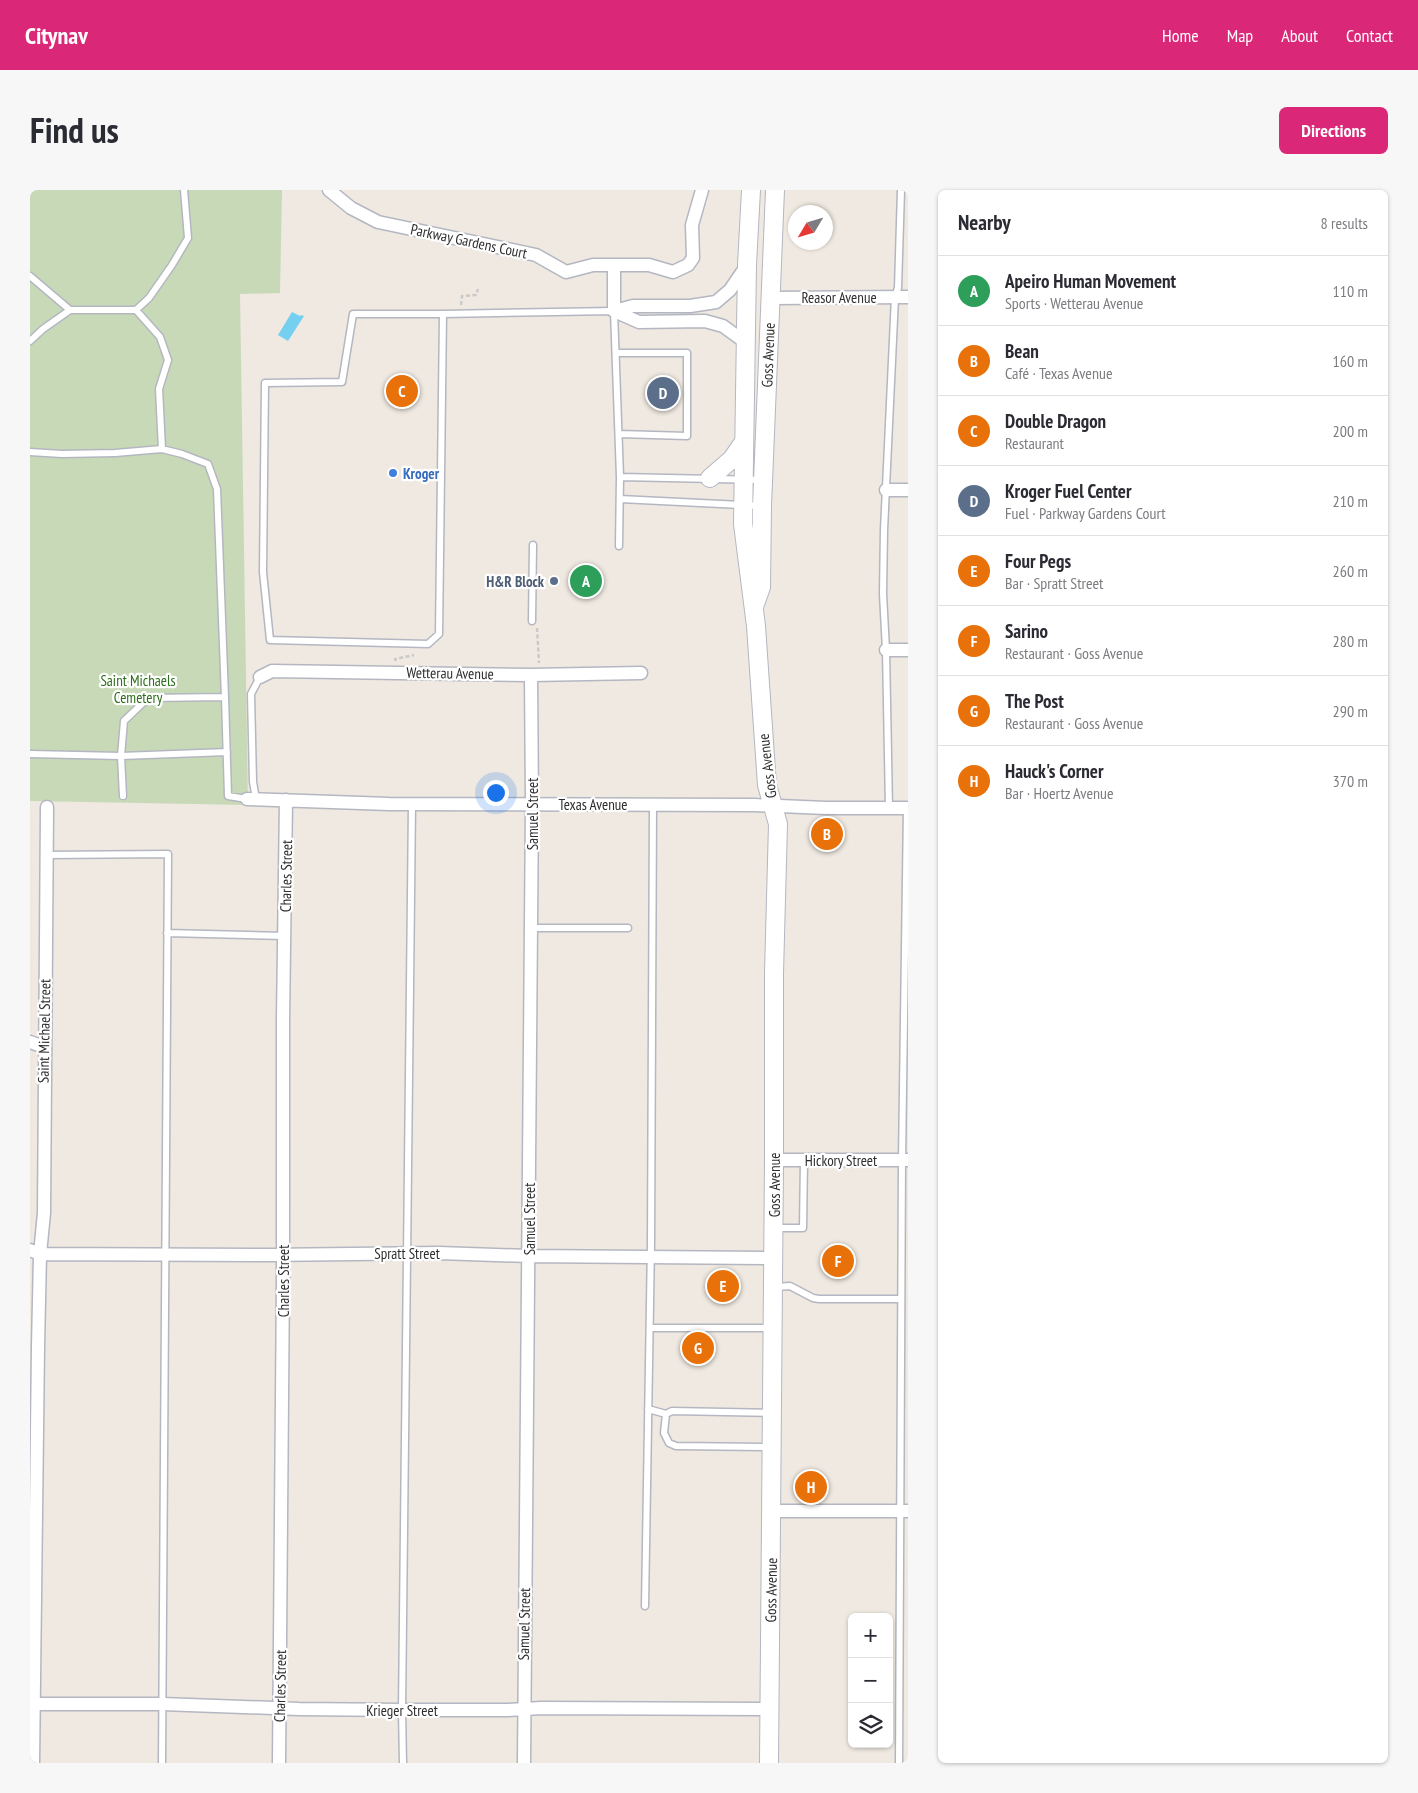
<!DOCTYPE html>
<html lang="en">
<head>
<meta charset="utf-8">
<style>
	body { margin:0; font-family:"PT Sans Narrow",sans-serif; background:#f7f7f7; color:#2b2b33 }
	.controls { position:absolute; right:15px; bottom:15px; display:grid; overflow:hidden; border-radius:8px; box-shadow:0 1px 4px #0004 }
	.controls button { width:45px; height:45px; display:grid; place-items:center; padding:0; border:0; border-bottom:1px solid #e1e1e2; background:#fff; color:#2b2b33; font:25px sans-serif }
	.compass { position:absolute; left:758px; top:15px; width:45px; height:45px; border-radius:50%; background:#fff; box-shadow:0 1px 4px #0004; rotate:232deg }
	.you { position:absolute; left:465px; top:602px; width:18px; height:18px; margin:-12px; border:4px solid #fff; border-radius:50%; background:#1a73e8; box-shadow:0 0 0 8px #1a73e833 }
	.badge { display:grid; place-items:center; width:32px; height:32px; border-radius:50%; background:#db2777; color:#fff; font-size:16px; font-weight:700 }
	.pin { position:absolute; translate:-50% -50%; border:2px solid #fff; box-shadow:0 1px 5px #0006 }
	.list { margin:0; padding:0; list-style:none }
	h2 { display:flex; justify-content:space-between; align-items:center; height:65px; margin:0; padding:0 20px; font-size:21px }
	h2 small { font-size:16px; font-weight:400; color:#7c7c81 }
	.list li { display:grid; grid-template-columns:32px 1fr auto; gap:15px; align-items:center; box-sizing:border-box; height:70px; padding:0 20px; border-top:1px solid #e1e1e2 }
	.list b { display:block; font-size:19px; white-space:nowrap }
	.list p { margin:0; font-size:16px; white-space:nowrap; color:#7c7c81 }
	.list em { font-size:16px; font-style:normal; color:#7c7c81 }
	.icon { flex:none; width:28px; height:28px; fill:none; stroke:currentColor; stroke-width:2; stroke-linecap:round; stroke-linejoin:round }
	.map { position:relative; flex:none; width:878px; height:1573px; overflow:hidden; border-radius:8px }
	header { display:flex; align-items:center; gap:30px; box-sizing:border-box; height:70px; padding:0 25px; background:#db2777; color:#fff }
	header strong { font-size:24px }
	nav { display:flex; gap:28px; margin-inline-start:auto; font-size:18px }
	.intro { display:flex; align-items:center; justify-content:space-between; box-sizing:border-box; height:120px; padding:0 30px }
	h1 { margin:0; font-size:35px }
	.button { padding:12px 22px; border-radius:8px; background:#db2777; color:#fff; font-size:18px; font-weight:700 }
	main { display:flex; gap:30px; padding:0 30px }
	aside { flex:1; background:#fff; border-radius:8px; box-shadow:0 1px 4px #0004 }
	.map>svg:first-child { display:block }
	.cemetery { fill:#c8d9b8 }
	.water { fill:#75cff0 }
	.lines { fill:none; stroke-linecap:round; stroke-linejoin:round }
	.lane-casing { stroke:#b4b7c1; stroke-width:9 }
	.street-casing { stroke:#b4b7c1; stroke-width:15 }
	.secondary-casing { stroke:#b4b7c1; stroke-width:20 }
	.path { stroke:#c9c9c9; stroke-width:2.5; stroke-dasharray:4 2.5; stroke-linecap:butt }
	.lane { stroke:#fff; stroke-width:6 }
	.street { stroke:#fff; stroke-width:12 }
	.secondary { stroke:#fff; stroke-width:18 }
	.shop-dot { fill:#3f7fe0; stroke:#fff; stroke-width:2 }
	.service-dot { fill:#5c6f8a; stroke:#fff; stroke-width:2 }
	.labels { text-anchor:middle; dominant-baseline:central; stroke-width:4.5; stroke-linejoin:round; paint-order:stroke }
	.street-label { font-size:15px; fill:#2e2e2e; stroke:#fff }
	.shop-label { font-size:15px; font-weight:bold; fill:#366cbe; stroke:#fff; text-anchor:start }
	.service-label { font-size:15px; font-weight:bold; fill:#4e5e75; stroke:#fff; text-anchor:end }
	.park-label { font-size:15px; fill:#2c6e1b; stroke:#fff }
</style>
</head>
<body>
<header>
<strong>Citynav</strong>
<nav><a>Home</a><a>Map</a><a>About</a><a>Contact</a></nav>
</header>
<div class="intro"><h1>Find us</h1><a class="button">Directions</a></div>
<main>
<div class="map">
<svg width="878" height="1573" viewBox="0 0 878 1573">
	<rect width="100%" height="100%" fill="#efe9e1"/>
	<!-- cemetery -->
	<path class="cemetery" d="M0,0h252l-2,103 -40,1 8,511 -218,-4z"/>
	<!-- water -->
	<path class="water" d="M262,122l8,4 1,-1 3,1 -16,25 -10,-6z"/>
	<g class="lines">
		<defs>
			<path id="lane" d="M0,86l40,34 -27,19 -13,12
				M40,120h66
				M413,124h-90l-11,68 -77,1 -2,189 7,68 158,4 11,-10 4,-320 171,-3 6,166 -1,69
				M586,163h71v83l-68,-2
				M132,259l-3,-60 9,-29 -8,-23 -24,-27 13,-12 23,-33 16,-27 -4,-48
				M0,262l32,2 53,-1 47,-4 20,5 26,10 9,25 8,208
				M590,287l142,3
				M590,309l141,7
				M502,431l1,-76
				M0,564l91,2 3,-35 24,-23 77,-1 3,99 19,3
				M93,606l-2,-40 106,-4
				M226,609l-3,-17 -2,-88 9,-17
				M859,618l-3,-158 -3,-56 1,-64 11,-233 3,-9 3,-98
				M16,665l122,-1 -6,909
				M501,738h97
				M137,743l118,3
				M745,1038h28l1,-68
				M744,1097l16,-1 23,12 6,1h82
				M620,1138h122
				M618,1219l18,5
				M740,1257l-94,-1 -7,-3 -5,-10 2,-19 6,-3 99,2
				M615,1416l6,-363 2,-438
				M373,1573l-1,-53 10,-906
				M869,1573l3,-603 5,-352"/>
			<path id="street" d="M299,0l22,18 27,14 158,33 30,17 27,-7h56l24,7 15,-7 5,-7 -1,-33 10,-35
				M584,76v45
				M741,108l137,-1
				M584,121l19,-5h57l26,-4 14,-12 17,-25
				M584,121l25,11 66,-1 18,5 22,16
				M856,300h22
				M856,460h22
				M230,487l12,-6 259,4 110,-2
				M217,609l142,5 365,1 72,3h82
				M17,617l-3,406 -4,41 225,1 174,-2 89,3 246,2
				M0,852l14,5
				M744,970h134
				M0,1060l10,4 -2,93 -5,416
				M741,1321h137
				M4,1514h128l137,5 103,1h106l33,-2 228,1
				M249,1573l4,-487v-257l3,-219
				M494,1573l8,-959 -1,-129"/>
			<path id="secondary" d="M721,0l-4,75 -4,259 13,102 11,159 11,39 -4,149v187l-5,603
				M680,288l22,-19 11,-16
				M725,414l6,-17 1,-81 13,-316"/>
		</defs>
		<!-- lane casing -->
		<use href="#lane" class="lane-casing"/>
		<!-- street casing -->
		<use href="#street" class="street-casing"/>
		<!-- secondary casing -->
		<use href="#secondary" class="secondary-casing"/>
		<!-- path -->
		<path class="path" d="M431,115l1,-9 14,-1 2,-6
			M507,438l2,35
			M366,471l-1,-2 19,-4"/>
		<!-- lane -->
		<use href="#lane" class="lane"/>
		<!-- street -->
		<use href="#street" class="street"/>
		<!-- secondary -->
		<use href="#secondary" class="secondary"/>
	</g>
	<!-- markers -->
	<circle class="shop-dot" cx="363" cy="283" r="5"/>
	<circle class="service-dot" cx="524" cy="391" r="5"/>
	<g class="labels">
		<!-- street labels -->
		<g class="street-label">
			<text transform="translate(439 51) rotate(12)">Parkway Gardens Court</text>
			<text x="809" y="107">Reasor Avenue</text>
			<text transform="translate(738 165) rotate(-88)">Goss Avenue</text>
			<text transform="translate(420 483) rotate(1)">Wetterau Avenue</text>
			<text transform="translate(737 576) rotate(-97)">Goss Avenue</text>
			<text x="563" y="614">Texas Avenue</text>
			<text transform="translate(502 624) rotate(-90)">Samuel Street</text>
			<text transform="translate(256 686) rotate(-89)">Charles Street</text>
			<text transform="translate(14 841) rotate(-89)">Saint Michael Street</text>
			<text x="811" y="970">Hickory Street</text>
			<text transform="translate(744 995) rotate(-90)">Goss Avenue</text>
			<text transform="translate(499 1029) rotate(-90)">Samuel Street</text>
			<text x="377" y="1063">Spratt Street</text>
			<text transform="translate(253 1091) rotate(-90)">Charles Street</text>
			<text transform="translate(741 1400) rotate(-89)">Goss Avenue</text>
			<text transform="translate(494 1434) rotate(-89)">Samuel Street</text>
			<text transform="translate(250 1496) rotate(-89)">Charles Street</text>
			<text x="372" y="1520">Krieger Street</text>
		</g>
		<!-- shop labels -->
		<g class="shop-label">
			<text x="373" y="283">Kroger</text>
		</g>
		<!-- service labels -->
		<g class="service-label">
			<text x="514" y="391">H&amp;R Block</text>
		</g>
		<!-- park labels -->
		<g class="park-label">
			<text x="108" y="490">Saint Michaels<tspan x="108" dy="17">Cemetery</tspan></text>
		</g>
	</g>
</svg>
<div class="controls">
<button>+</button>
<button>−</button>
<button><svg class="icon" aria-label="layers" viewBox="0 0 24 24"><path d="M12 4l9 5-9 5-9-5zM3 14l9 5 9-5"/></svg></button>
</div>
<svg class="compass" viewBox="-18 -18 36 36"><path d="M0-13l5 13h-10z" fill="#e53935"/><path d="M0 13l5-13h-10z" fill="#7c7c81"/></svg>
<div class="you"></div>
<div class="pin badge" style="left:556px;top:391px;background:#2e9e5b">A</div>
<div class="pin badge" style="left:797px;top:644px;background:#e8710a">B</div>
<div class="pin badge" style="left:372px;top:201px;background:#e8710a">C</div>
<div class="pin badge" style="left:633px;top:203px;background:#5c6f8a">D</div>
<div class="pin badge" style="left:693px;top:1096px;background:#e8710a">E</div>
<div class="pin badge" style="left:808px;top:1071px;background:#e8710a">F</div>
<div class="pin badge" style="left:668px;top:1158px;background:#e8710a">G</div>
<div class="pin badge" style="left:781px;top:1297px;background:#e8710a">H</div>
</div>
<aside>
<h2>Nearby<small>8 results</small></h2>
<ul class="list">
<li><span class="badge" style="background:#2e9e5b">A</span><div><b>Apeiro Human Movement</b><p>Sports · Wetterau Avenue</p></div><em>110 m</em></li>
<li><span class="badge" style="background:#e8710a">B</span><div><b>Bean</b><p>Café · Texas Avenue</p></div><em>160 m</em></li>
<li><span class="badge" style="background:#e8710a">C</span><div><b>Double Dragon</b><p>Restaurant</p></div><em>200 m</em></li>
<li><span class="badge" style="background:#5c6f8a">D</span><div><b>Kroger Fuel Center</b><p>Fuel · Parkway Gardens Court</p></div><em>210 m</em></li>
<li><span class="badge" style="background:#e8710a">E</span><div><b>Four Pegs</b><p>Bar · Spratt Street</p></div><em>260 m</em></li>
<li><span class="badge" style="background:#e8710a">F</span><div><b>Sarino</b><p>Restaurant · Goss Avenue</p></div><em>280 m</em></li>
<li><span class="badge" style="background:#e8710a">G</span><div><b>The Post</b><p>Restaurant · Goss Avenue</p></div><em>290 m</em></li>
<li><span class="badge" style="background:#e8710a">H</span><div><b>Hauck's Corner</b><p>Bar · Hoertz Avenue</p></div><em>370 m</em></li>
</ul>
</aside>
</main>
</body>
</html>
